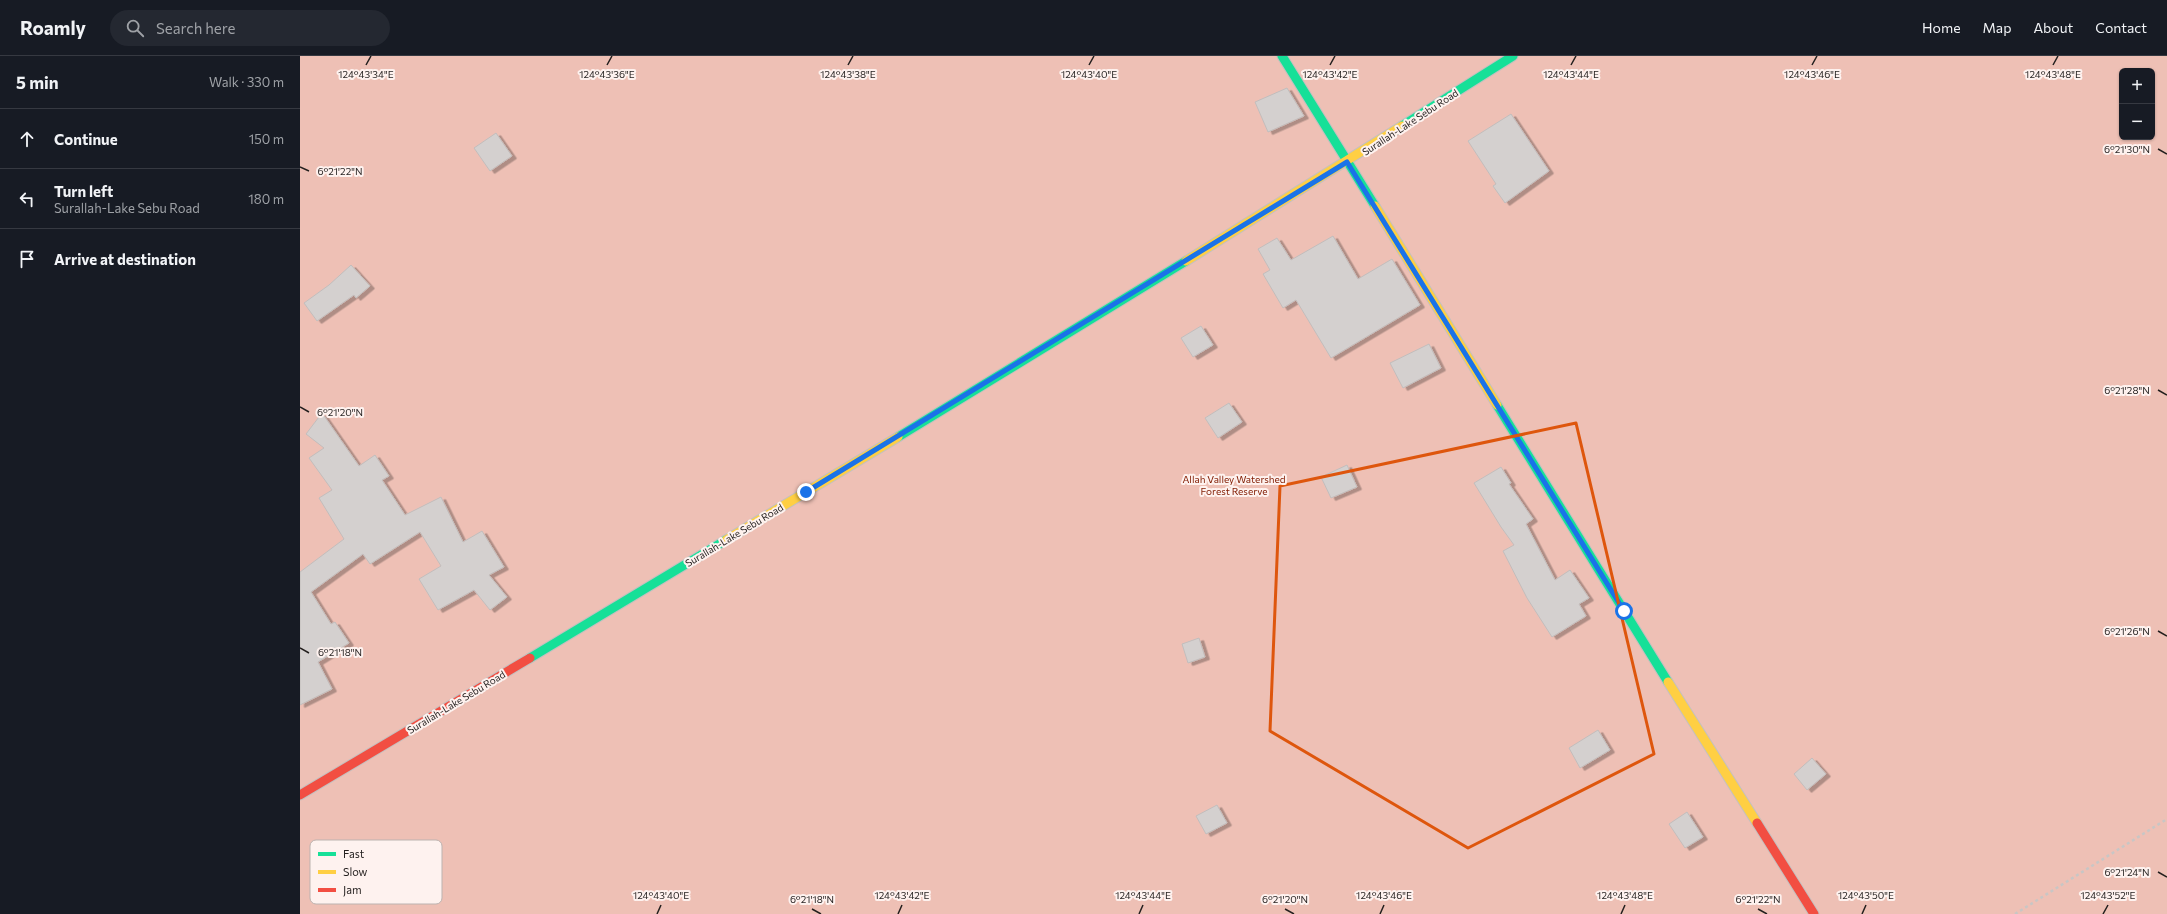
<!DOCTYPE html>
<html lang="en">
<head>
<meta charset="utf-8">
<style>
	body { margin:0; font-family:Commissioner,sans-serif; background:#242831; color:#f1f3f6 }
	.controls { position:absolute; right:12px; top:12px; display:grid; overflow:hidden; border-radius:6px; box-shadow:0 1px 3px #0004 }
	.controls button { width:36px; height:36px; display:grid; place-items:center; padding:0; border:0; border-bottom:1px solid #363941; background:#171b24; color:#f1f3f6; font:20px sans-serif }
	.stop { position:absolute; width:12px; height:12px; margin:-9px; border:3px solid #1a73e8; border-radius:50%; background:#fff }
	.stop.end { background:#1a73e8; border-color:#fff; box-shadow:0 1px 4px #0008 }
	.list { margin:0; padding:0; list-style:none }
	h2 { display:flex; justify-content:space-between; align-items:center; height:52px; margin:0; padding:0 16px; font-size:17px }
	h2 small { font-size:13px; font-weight:400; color:#9ea1a6 }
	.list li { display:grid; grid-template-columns:26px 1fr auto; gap:12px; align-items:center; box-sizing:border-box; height:60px; padding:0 16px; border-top:1px solid #363941 }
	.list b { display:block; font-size:15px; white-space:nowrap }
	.list p { margin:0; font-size:13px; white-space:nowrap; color:#9ea1a6 }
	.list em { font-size:13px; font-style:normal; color:#9ea1a6 }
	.icon { flex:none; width:22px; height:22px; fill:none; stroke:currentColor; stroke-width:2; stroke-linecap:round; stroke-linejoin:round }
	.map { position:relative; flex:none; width:1867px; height:858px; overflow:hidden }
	header { display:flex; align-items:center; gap:24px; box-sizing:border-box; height:56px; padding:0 20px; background:#171b24; border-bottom:1px solid #363941 }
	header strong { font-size:19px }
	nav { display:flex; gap:22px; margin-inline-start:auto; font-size:14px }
	.search { width:280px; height:36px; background:#242831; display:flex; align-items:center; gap:10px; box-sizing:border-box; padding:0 14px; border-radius:22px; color:#9ea1a6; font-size:15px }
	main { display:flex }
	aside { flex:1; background:#171b24 }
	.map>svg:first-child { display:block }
	.green { fill:#eec0b5; fill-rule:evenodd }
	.building { fill:#d4d0cf; stroke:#c2bdbc; filter:url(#shadow) }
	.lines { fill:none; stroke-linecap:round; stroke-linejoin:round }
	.fast-casing { stroke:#c4c0bf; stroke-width:11 }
	.slow-casing { stroke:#c4c0bf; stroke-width:11 }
	.jam-casing { stroke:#c4c0bf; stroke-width:11 }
	.path { stroke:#c8c6c5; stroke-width:2.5; stroke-dasharray:3 3; stroke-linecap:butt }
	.fast { stroke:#16e098; stroke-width:9 }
	.slow { stroke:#ffcf43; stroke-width:9 }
	.jam { stroke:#f24e42; stroke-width:9 }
	.route { stroke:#1a73e8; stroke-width:5 }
	.marked { fill:none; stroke:#de560d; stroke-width:3; stroke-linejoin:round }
	.ticks { fill:none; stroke:#231f1e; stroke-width:1.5 }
	.labels { text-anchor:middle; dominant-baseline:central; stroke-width:4; stroke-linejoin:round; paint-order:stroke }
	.street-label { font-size:10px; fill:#231f1e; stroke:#fef2ef }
	.park-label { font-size:10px; fill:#801b00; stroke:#fef2ef }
	.key { fill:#fef2ef; stroke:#bcb3b0; stroke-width:1 }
	.key-label { font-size:11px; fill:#231f1e }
	.ticks-label { font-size:10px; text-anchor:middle; fill:#231f1e; stroke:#fef2ef; stroke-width:4; stroke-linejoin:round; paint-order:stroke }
</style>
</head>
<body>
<header>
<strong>Roamly</strong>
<div class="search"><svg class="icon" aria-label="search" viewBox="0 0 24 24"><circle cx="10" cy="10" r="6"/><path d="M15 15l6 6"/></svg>Search here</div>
<nav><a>Home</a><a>Map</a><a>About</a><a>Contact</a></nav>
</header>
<main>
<aside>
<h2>5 min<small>Walk · 330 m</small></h2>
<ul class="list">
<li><svg class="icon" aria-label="ahead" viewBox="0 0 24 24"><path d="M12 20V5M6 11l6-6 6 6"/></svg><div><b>Continue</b></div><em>150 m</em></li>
<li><svg class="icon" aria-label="left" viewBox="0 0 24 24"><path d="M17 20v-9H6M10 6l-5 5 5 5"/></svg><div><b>Turn left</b><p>Surallah-Lake Sebu Road</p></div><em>180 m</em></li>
<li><svg class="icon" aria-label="arrive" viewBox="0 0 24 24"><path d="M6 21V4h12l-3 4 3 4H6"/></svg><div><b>Arrive at destination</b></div></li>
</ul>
</aside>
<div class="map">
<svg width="1867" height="858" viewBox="0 0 1867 858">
	<defs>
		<filter id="shadow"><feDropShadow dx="4.5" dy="2.5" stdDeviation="0" flood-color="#0004"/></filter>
	</defs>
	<rect width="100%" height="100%" fill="#ece7e6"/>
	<!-- green -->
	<path class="green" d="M0,0h1867v858h-1867zM1822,15h30v66h-30z"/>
	<!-- building -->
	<path class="building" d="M987,32l17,28 -36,16 -13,-30z
		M1211,58l38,57 -44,32 -12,-17 3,-2 -28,-43z
		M196,77l16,23 -22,15 -16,-23z
		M1033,180l25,43 34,-20 28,46 -89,53 -35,-58 -13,8 -20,-34 7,-4 -12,-21 19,-11 14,22z
		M51,209l19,21 -14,12 -2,-3 -37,26 -13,-18 25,-18z
		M901,270l12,19 -20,12 -12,-19z
		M1129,288l12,24 -38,20 -13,-25z
		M929,347l13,19 -24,16 -13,-20z
		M22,357l37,53 16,-11 14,21 -7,4 23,35 36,-18 22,45 19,-11 22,36 -15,8 18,22 -17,13 -16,-20 -36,20 -19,-31 22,-13 -21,-34 -50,32 -7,-10 -52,38 20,32 4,-2 14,21 -31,19 14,27 -32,16v-133l44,-33 -25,-41 13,-8 -23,-32 15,-10 -18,-14z
		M1047,409l10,22 -26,11 -10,-21z
		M1201,411l10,16 -2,1 24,35 -7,5 29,56 15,-10 19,28 -10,6 7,12 -34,21 -25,-39 -24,-47 11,-6 -13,-18 -27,-44z
		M899,582l6,19 -17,6 -6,-19z
		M1298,674l12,20 -30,18 -11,-20z
		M1512,702l14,16 -19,16 -13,-16z
		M917,749l10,18 -21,11 -10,-18z
		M1387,756l16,25 -18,11 -16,-24z"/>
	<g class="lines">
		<defs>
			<path id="fast" d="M982,0l93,150
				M1102,70l111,-70
				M1197,349l171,277
				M598,381l288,-176
				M230,602l196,-118"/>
			<path id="slow" d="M1075,150l122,199
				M886,205l216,-135
				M426,484l172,-103
				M1368,626l89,141"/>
			<path id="jam" d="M0,739l230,-137
				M1457,767l57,91"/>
		</defs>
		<!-- fast casing -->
		<use href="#fast" class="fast-casing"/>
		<!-- slow casing -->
		<use href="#slow" class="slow-casing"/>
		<!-- jam casing -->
		<use href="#jam" class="jam-casing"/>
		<!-- path -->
		<path class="path" d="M1715,858l152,-95"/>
		<!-- fast -->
		<use href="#fast" class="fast"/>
		<!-- slow -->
		<use href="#slow" class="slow"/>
		<!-- jam -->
		<use href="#jam" class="jam"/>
	</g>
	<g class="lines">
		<!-- route -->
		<path class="route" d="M506,436l541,-330 277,449"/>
	</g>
	<!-- marked area -->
	<path class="marked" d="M1276,367l78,331 -186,94 -198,-117 10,-245z"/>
	<!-- ticks -->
	<path class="ticks" d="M66,9l5,-9M307,9l5,-9M548,9l5,-9M789,9l5,-9M1030,9l5,-9M1271,9l5,-9M1512,9l5,-9M1753,9l5,-9M1858,93l9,5M0,111l9,4M1858,334l9,5M0,351l9,5M1858,575l9,5M0,592l9,5M1858,816l9,5M512,853l9,5M985,853l9,5M1458,853l9,5M357,858l4,-9M598,858l4,-9M839,858l4,-9M1080,858l4,-9M1321,858l4,-9M1562,858l4,-9M1803,858l5,-9"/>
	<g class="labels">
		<!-- street labels -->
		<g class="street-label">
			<text transform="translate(1110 66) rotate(-33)">Surallah-Lake Sebu Road</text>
			<text transform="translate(434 479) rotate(-31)">Surallah-Lake Sebu Road</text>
			<text transform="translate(156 646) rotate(-31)">Surallah-Lake Sebu Road</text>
		</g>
		<!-- park labels -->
		<g class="park-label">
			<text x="934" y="423">Allah Valley Watershed<tspan x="934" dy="12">Forest Reserve</tspan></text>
		</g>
	</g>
	<!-- legend -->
	<rect x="10" y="784" width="132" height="64" rx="6" class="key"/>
	<rect x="18" y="796" width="18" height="4" fill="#16e098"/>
	<rect x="18" y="814" width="18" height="4" fill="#ffcf43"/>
	<rect x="18" y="832" width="18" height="4" fill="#f24e42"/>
	<g class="key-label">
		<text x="43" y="802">Fast</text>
		<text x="43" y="820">Slow</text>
		<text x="43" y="838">Jam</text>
	</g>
	<g class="ticks-label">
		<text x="66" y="22">124°43'34"E</text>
		<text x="307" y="22">124°43'36"E</text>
		<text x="548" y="22">124°43'38"E</text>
		<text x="789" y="22">124°43'40"E</text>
		<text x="1030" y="22">124°43'42"E</text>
		<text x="1271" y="22">124°43'44"E</text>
		<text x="1512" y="22">124°43'46"E</text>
		<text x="1753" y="22">124°43'48"E</text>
		<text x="1827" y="97">6°21'30"N</text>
		<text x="40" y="119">6°21'22"N</text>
		<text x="1827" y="338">6°21'28"N</text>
		<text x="40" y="360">6°21'20"N</text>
		<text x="1827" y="579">6°21'26"N</text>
		<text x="40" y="600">6°21'18"N</text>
		<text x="1827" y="820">6°21'24"N</text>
		<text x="361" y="843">124°43'40"E</text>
		<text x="602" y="843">124°43'42"E</text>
		<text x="843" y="843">124°43'44"E</text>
		<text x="1084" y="843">124°43'46"E</text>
		<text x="1325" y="843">124°43'48"E</text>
		<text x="1566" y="843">124°43'50"E</text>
		<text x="1808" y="843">124°43'52"E</text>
		<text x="985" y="847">6°21'20"N</text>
		<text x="1458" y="847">6°21'22"N</text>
		<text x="512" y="847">6°21'18"N</text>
	</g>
</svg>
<div class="controls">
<button>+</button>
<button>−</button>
</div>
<div class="stop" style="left:1324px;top:555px"></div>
<div class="stop end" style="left:506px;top:436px"></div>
</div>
</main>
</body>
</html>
